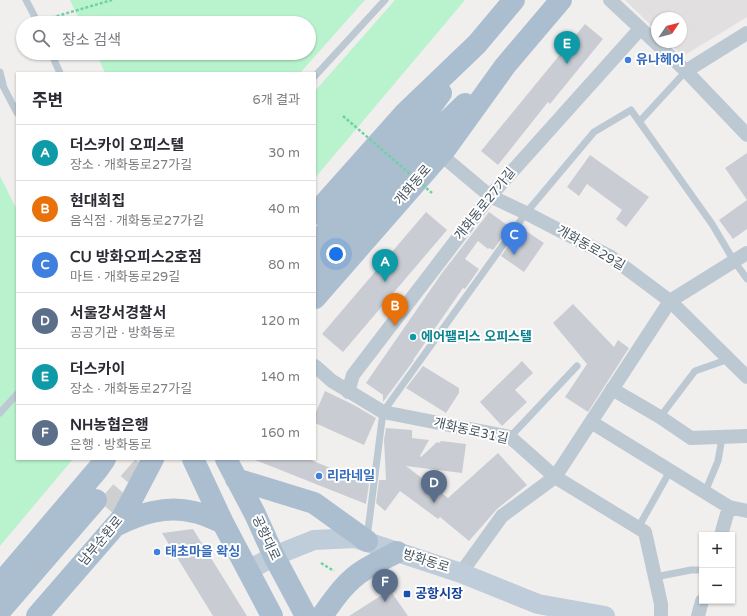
<!DOCTYPE html>
<html lang="ko">
<head>
<meta charset="utf-8">
<style>
	body { margin:0; font-family:"Varela Round","Noto Sans KR",sans-serif; background:#f2f2f3; color:#2b2b33 }
	.controls { position:absolute; right:12px; bottom:12px; display:grid; overflow:hidden; border-radius:0px; box-shadow:0 1px 3px #0004 }
	.controls button { width:36px; height:36px; display:grid; place-items:center; padding:0; border:0; border-bottom:1px solid #e1e1e2; background:#fff; color:#2b2b33; font:20px sans-serif }
	.compass { position:absolute; left:651px; top:12px; width:36px; height:36px; border-radius:50%; background:#fff; box-shadow:0 1px 3px #0004; rotate:55deg }
	.you { position:absolute; left:336px; top:254px; width:14px; height:14px; margin:-10px; border:3px solid #fff; border-radius:50%; background:#1a73e8; box-shadow:0 0 0 6px #1a73e833 }
	.badge { display:grid; place-items:center; width:26px; height:26px; border-radius:50%; background:#1a73e8; color:#fff; font-size:13px; font-weight:700 }
	.pin { position:absolute; translate:-50% -33px; filter:drop-shadow(0 1px 2px #0008) }
	.pin::after { content:''; position:absolute; top:21px; width:14px; height:12px; background:inherit; clip-path:polygon(0 0,100% 0,50% 100%) }
	.list { margin:0; padding:0; list-style:none }
	h2 { display:flex; justify-content:space-between; align-items:center; height:52px; margin:0; padding:0 16px; font-size:17px }
	h2 small { font-size:13px; font-weight:400; color:#7c7c81 }
	.list li { display:grid; grid-template-columns:26px 1fr auto; gap:12px; align-items:center; box-sizing:border-box; height:56px; padding:0 16px; border-top:1px solid #e1e1e2 }
	.list b { display:block; font-size:15px; white-space:nowrap }
	.list p { margin:0; font-size:13px; white-space:nowrap; color:#7c7c81 }
	.list em { font-size:13px; font-style:normal; color:#7c7c81 }
	.icon { flex:none; width:22px; height:22px; fill:none; stroke:currentColor; stroke-width:2; stroke-linecap:round; stroke-linejoin:round }
	.map { position:relative; flex:none; width:747px; height:616px; overflow:hidden }
	.search { position:absolute; background:#fff; box-shadow:0 1px 3px #0004; left:16px; top:16px; width:300px; height:44px; display:flex; align-items:center; gap:10px; box-sizing:border-box; padding:0 14px; border-radius:22px; color:#7c7c81; font-size:15px }
	.panel { position:absolute; background:#fff; box-shadow:0 1px 3px #0004; left:16px; top:72px; width:300px; height:388px; border-radius:0px }
	.map>svg:first-child { display:block }
	.education { fill:#e2dfe0 }
	.green { fill:#b8f3ce }
	.building { fill:#c9cdd3 }
	.lines { fill:none; stroke-linecap:round; stroke-linejoin:round }
	.primary-tunnel { stroke:#cecfd1; stroke-width:22; stroke-dasharray:22 11; stroke-linecap:butt }
	.path { stroke:#6dd4a0; stroke-width:2.5; stroke-dasharray:3 2; stroke-linecap:butt }
	.service { stroke:#bdc9d2; stroke-width:7 }
	.minor { stroke:#bdc9d2; stroke-width:14 }
	.secondary { stroke:#bfccd9; stroke-width:20 }
	.primary { stroke:#abbed0; stroke-width:22 }
	.path-bridge { stroke:#6dd4a0; stroke-width:2.5; stroke-dasharray:3 2; stroke-linecap:butt }
	.shop-dot { fill:#3f7fe0; stroke:#fff; stroke-width:1.5 }
	.culture-dot { fill:#0f9aa8; stroke:#fff; stroke-width:1.5 }
	.transit-dot { fill:#1a4fb4; stroke:#fff; stroke-width:1.5 }
	.labels { text-anchor:middle; dominant-baseline:central; stroke-width:4; stroke-linejoin:round; paint-order:stroke }
	.shop-label { font-size:13px; font-weight:bold; fill:#366cbe; stroke:#fff; text-anchor:start }
	.street-label { font-size:13px; fill:#44525d; stroke:#fff }
	.culture-label { font-size:13px; font-weight:bold; fill:#0d838f; stroke:#fff; text-anchor:start }
	.transit-label { font-size:13px; font-weight:bold; fill:#164399; stroke:#fff; text-anchor:start }
</style>
</head>
<body>
<div class="map">
<svg width="747" height="616" viewBox="0 0 747 616">
	<rect width="100%" height="100%" fill="#f1eeee"/>
	<!-- education -->
	<path class="education" d="M625,0h122v17l-64,39 -15,-14h13v-24h-24v13z"/>
	<!-- green -->
	<path class="green" d="M70,0h295l-65,73h-195l-9,-20h213v-30h-228z
		M395,0h70l-150,178v-87z
		M0,176l17,34v249h56l-73,87z"/>
	<!-- building -->
	<path class="building" d="M585,24l18,15 -53,65 -2,-2 -50,63 -17,-14z
		M747,153v76l-14,10 -14,-19 28,-20 -22,-32z
		M590,155l59,42 -23,30 -10,-8 6,-9 -35,-26 -8,12 -12,-9z
		M426,212l21,18 -104,122 -21,-18z
		M489,212l21,15 -17,23 -4,-2 -1,1 -10,-8 -13,18 14,10 -14,20 -2,-1 -50,72h1l-31,42v-7l-17,-12 76,-110z
		M523,229l21,14 -20,29 -23,-16 17,-23 2,1z
		M573,304l41,43 4,-7 11,8 -41,64 -23,-15 22,-33 -34,-41z
		M522,361l11,12 -18,17 12,12 -25,24 -22,-24z
		M423,366l36,22v5l-13,20 -40,-25z
		M325,391l29,14 22,13 -12,27 -49,-22v-9z
		M386,428l26,2v8l17,2 -9,16 1,1 16,-15 2,1 2,-2 25,3 -4,29 -56,-7 42,32 50,-45 29,32 -30,24 -28,32 -29,-24 -2,2 -38,-28 -15,20 -9,-8 3,-23h7l-2,-40z
		M253,459h55l40,16 21,9 -3,20z
		M193,529l54,87h-34l-51,-83z
		M390,590l18,26h-59z"/>
	<g class="lines">
		<!-- primary-tunnel -->
		<path class="primary-tunnel" d="M107,508l39,-44"/>
		<!-- path -->
		<path class="path" d="M47,19l65,-19
			M321,563l13,8"/>
		<!-- service -->
		<path class="service" d="M26,0l12,23
			M51,53l9,20
			M0,72l3,12
			M315,76l70,-76
			M0,80l17,33
			M640,121l46,-50
			M0,413l17,-19
			M660,417l35,-46 34,-12
			M510,437l67,-71
			M705,492l13,-31 4,-23
			M638,528l32,-57
			M367,538l16,-126 143,-199 68,-81 37,-22 81,114 22,37 13,18
			M655,577l36,-7h11"/>
		<!-- minor -->
		<path class="minor" d="M610,0l76,71 61,64
			M686,71l61,-38
			M440,154l50,42 36,17 85,44 59,44 77,76
			M315,366l17,15 51,31 127,25 45,40 90,55 16,72v12
			M612,389l48,28 31,21 56,-2
			M348,392l5,-17 137,-179 150,-167
			M591,422l138,85 18,4
			M721,535l8,-28
			M461,573l41,-57 53,-39 115,-176 77,-48
			M698,616l4,-15"/>
		<!-- secondary -->
		<path class="secondary" d="M249,570l25,-14 40,-16 41,-2 106,35 77,31 67,12"/>
		<!-- primary -->
		<path class="primary" d="M315,214l89,-100 73,-70 37,-44
			M315,245l101,-118 25,-34
			M315,271l119,-137 31,-30
			M315,298l131,-150 59,-82 56,-66
			M193,459l30,64 49,93
			M226,459l29,55 19,42 32,60
			M236,479l78,24 53,38
			M115,526c25,-12 50,-21 79,-14 10,2 20,7 29,11
			M0,584l98,-115 7,-10
			M0,611l96,-111
			M37,616l85,-98 31,-59
			M322,616c12,-17 24,-35 42,-46 11,-7 22,-12 33,-18"/>
		<!-- path-bridge -->
		<path class="path-bridge" d="M343,116l89,77"/>
	</g>
	<!-- markers -->
	<g class="shop-dot">
		<circle cx="628" cy="60" r="4"/>
		<circle cx="319" cy="476" r="4"/>
		<circle cx="157" cy="552" r="4"/>
	</g>
	<circle class="culture-dot" cx="413" cy="337" r="4"/>
	<rect class="transit-dot" x="403" y="590" width="8" height="8" rx="2"/>
	<g class="labels">
		<!-- shop labels -->
		<g class="shop-label">
			<text x="636" y="60">유나헤어</text>
			<text x="327" y="476">리라네일</text>
			<text x="165" y="552">태초마을 왁싱</text>
		</g>
		<!-- street labels -->
		<g class="street-label">
			<text transform="translate(413 185) rotate(-49)">개화동로</text>
			<text transform="translate(485 204) rotate(-51)">개화동로27가길</text>
			<text transform="translate(591 248) rotate(30)">개화동로29길</text>
			<text transform="translate(471 431) rotate(13)">개화동로31길</text>
			<text transform="translate(266 538) rotate(65)">공항대로</text>
			<text transform="translate(101 541) rotate(-50)">남부순환로</text>
			<text transform="translate(426 561) rotate(18)">방화동로</text>
		</g>
		<!-- culture labels -->
		<g class="culture-label">
			<text x="421" y="337">에어팰리스 오피스텔</text>
		</g>
		<!-- transit labels -->
		<g class="transit-label">
			<text x="415" y="594">공항시장</text>
		</g>
	</g>
</svg>
<div class="controls">
<button>+</button>
<button>−</button>
</div>
<svg class="compass" viewBox="-18 -18 36 36"><path d="M0-13l5 13h-10z" fill="#e53935"/><path d="M0 13l5-13h-10z" fill="#7c7c81"/></svg>
<div class="you"></div>
<div class="pin badge" style="left:385px;top:282px;background:#0f9aa8">A</div>
<div class="pin badge" style="left:395px;top:326px;background:#e8710a">B</div>
<div class="pin badge" style="left:514px;top:255px;background:#3f7fe0">C</div>
<div class="pin badge" style="left:434px;top:503px;background:#5c6f8a">D</div>
<div class="pin badge" style="left:567px;top:64px;background:#0f9aa8">E</div>
<div class="pin badge" style="left:385px;top:602px;background:#5c6f8a">F</div>
<div class="search"><svg class="icon" aria-label="search" viewBox="0 0 24 24"><circle cx="10" cy="10" r="6"/><path d="M15 15l6 6"/></svg>장소 검색</div>
<section class="panel">
<h2>주변<small>6개 결과</small></h2>
<ul class="list">
<li><span class="badge" style="background:#0f9aa8">A</span><div><b>더스카이 오피스텔</b><p>장소 · 개화동로27가길</p></div><em>30 m</em></li>
<li><span class="badge" style="background:#e8710a">B</span><div><b>현대회집</b><p>음식점 · 개화동로27가길</p></div><em>40 m</em></li>
<li><span class="badge" style="background:#3f7fe0">C</span><div><b>CU 방화오피스2호점</b><p>마트 · 개화동로29길</p></div><em>80 m</em></li>
<li><span class="badge" style="background:#5c6f8a">D</span><div><b>서울강서경찰서</b><p>공공기관 · 방화동로</p></div><em>120 m</em></li>
<li><span class="badge" style="background:#0f9aa8">E</span><div><b>더스카이</b><p>장소 · 개화동로27가길</p></div><em>140 m</em></li>
<li><span class="badge" style="background:#5c6f8a">F</span><div><b>NH농협은행</b><p>은행 · 방화동로</p></div><em>160 m</em></li>
</ul>
</section>
</div>
</body>
</html>
